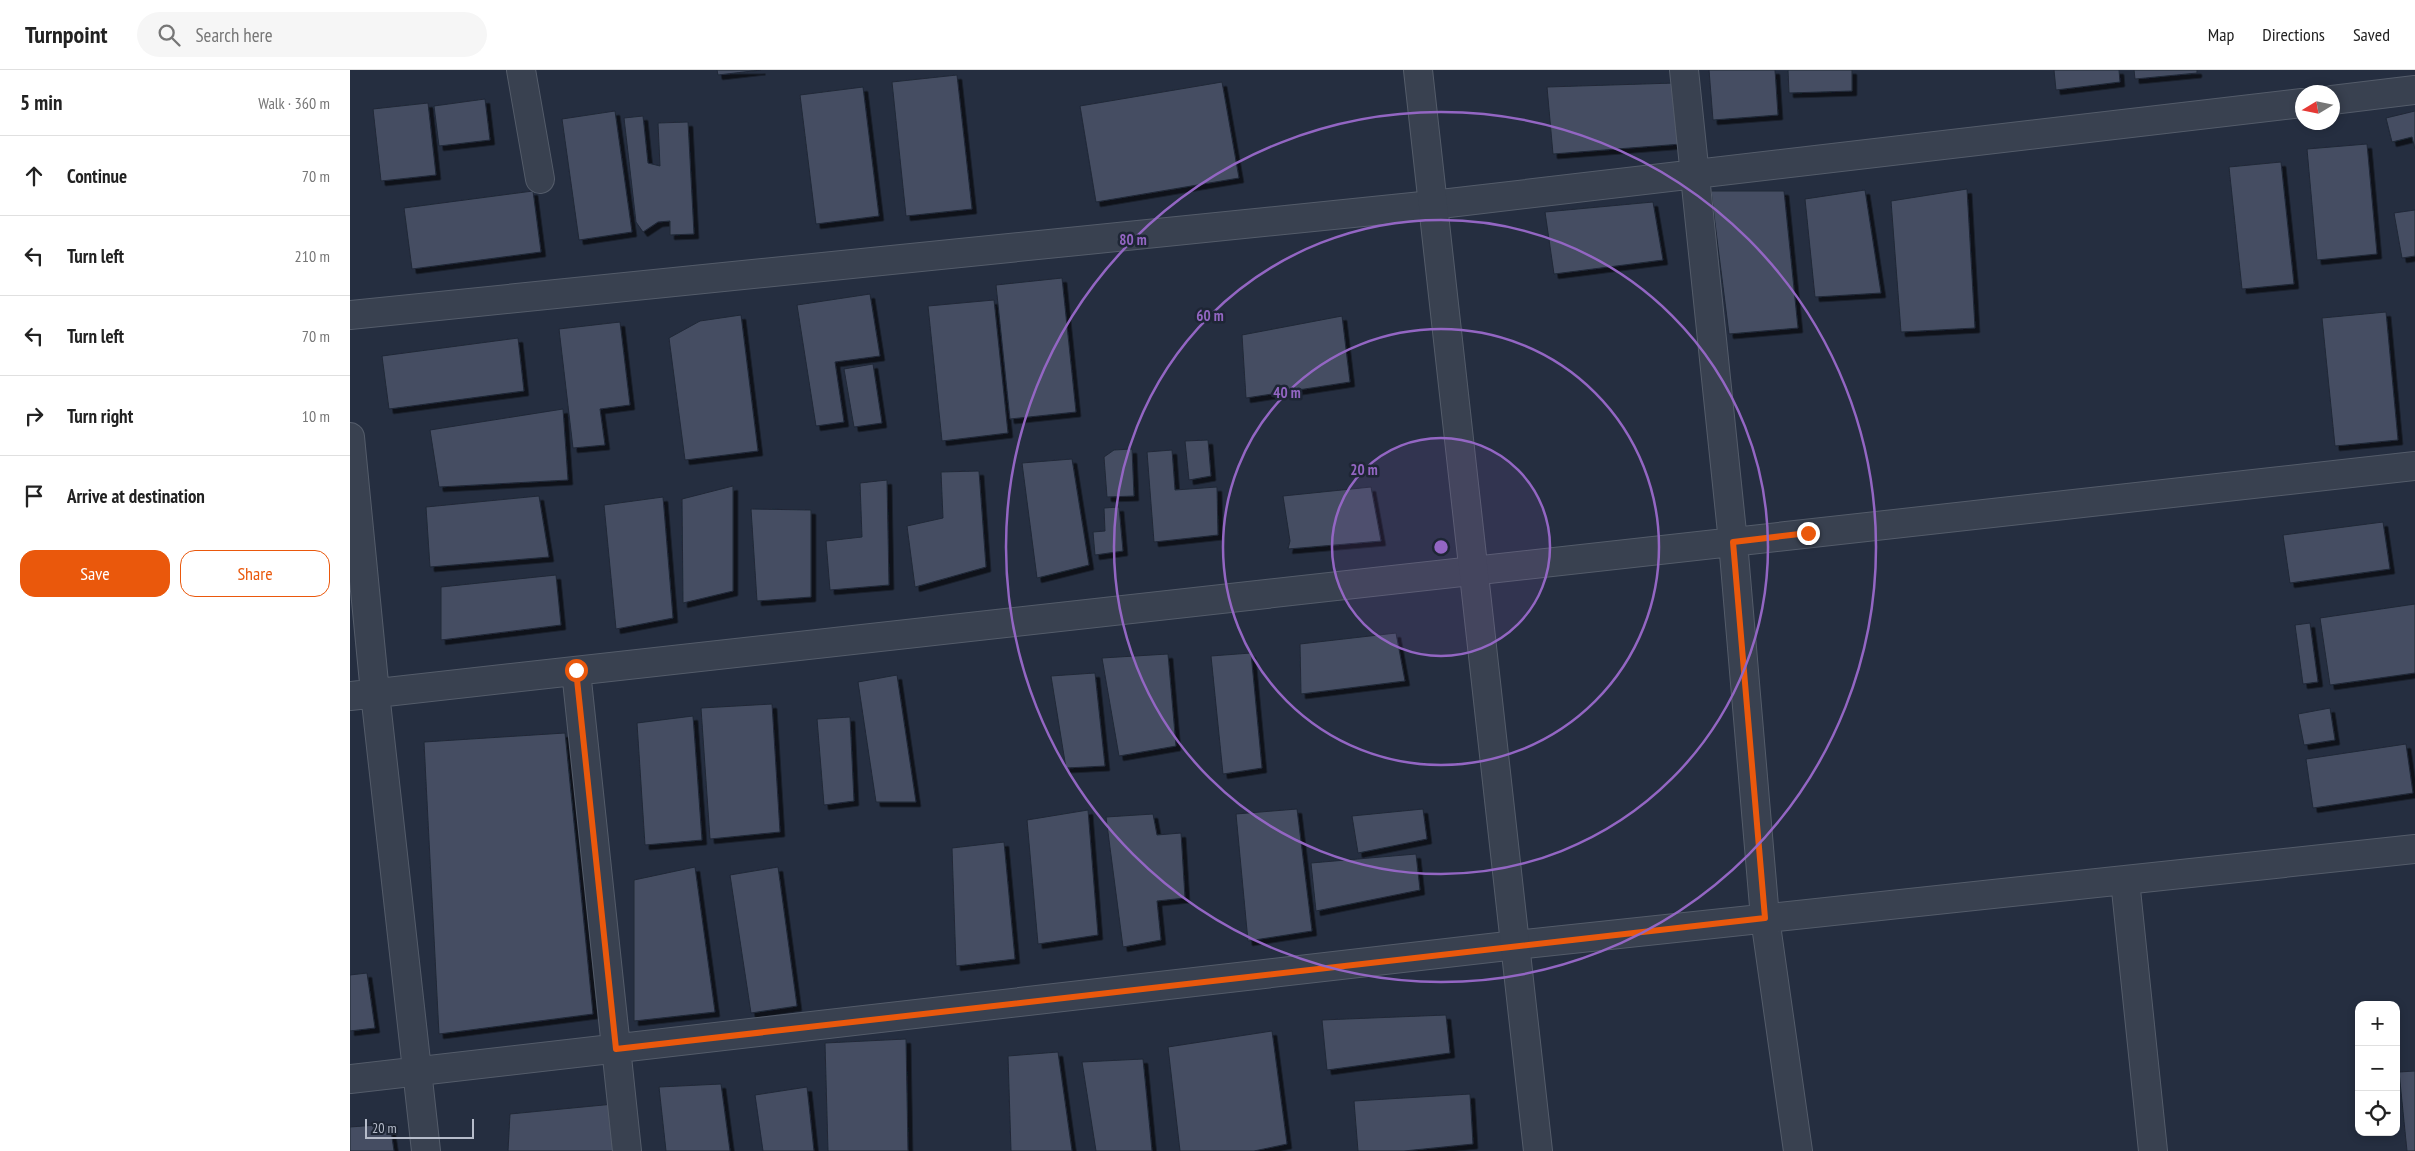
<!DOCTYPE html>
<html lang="en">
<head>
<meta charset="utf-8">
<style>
	body { margin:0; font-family:"PT Sans Narrow",sans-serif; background:#f6f6f6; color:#222 }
	.controls { position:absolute; right:15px; bottom:15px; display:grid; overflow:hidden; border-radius:10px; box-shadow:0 2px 8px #0003 }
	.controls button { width:45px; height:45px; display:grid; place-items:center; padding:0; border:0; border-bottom:1px solid #e0e0e0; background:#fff; color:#222; font:25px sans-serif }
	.compass { position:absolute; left:1945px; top:15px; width:45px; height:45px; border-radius:50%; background:#fff; box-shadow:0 2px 8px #0003; rotate:260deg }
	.scale { position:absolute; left:15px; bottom:12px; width:109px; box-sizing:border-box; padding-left:5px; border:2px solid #b6bcca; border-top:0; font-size:14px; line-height:18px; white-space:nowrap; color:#b6bcca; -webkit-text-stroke:4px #1e2635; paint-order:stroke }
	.stop { position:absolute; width:15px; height:15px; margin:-11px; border:4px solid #ea580c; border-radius:50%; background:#fff }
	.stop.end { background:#ea580c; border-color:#fff; box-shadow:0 1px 5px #0008 }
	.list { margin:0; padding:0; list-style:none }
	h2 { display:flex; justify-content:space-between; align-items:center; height:65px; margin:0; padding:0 20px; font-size:21px }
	h2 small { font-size:16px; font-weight:400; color:#767676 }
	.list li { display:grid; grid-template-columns:32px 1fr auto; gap:15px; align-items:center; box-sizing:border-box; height:80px; padding:0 20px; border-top:1px solid #e0e0e0 }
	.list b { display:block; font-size:19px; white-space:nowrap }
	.list em { font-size:16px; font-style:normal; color:#767676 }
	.actions { display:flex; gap:10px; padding:15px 20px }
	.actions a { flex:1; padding:11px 0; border:1px solid #ea580c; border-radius:15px; text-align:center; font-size:18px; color:#ea580c }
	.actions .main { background:#ea580c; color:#fff }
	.icon { flex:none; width:28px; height:28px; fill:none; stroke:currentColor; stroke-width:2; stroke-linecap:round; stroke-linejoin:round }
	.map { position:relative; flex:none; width:2065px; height:1081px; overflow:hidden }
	header { display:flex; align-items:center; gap:30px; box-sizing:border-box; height:70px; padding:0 25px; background:#fff; border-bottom:1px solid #e0e0e0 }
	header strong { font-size:24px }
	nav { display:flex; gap:28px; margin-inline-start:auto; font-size:18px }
	.search { width:350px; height:45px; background:#f6f6f6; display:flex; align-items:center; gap:12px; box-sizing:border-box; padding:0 18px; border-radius:28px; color:#767676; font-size:19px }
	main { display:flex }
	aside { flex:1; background:#fff }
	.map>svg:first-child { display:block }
	.building { fill:#444e62; stroke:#202837; filter:url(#shadow) }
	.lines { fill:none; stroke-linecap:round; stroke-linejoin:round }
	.minor-casing { stroke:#545c6a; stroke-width:30 }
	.tertiary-casing { stroke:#545c6a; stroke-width:30 }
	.minor { stroke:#394150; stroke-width:28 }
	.tertiary { stroke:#394150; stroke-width:28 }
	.route { stroke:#ea580c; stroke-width:6 }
	.ring { fill:none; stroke:#9366c3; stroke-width:2.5 }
	.centre { fill:#9366c3; stroke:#1e2635; stroke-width:2.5 }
	.ring-label { font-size:15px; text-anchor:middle; font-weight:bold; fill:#9366c3; stroke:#1e2635; stroke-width:5; stroke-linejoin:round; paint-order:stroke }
</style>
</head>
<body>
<header>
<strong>Turnpoint</strong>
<div class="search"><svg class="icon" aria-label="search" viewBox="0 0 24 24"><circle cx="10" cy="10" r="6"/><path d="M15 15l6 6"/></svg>Search here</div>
<nav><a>Map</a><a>Directions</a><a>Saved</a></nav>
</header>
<main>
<aside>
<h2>5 min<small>Walk · 360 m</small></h2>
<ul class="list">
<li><svg class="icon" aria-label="ahead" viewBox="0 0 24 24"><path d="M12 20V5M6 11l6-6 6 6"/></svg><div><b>Continue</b></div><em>70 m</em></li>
<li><svg class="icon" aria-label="left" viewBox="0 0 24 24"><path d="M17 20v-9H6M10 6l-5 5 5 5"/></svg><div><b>Turn left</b></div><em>210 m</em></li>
<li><svg class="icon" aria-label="left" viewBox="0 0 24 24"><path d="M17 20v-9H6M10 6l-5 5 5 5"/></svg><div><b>Turn left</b></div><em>70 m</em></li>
<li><svg class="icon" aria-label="right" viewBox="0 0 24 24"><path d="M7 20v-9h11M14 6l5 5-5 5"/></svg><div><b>Turn right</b></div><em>10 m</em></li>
<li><svg class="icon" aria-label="arrive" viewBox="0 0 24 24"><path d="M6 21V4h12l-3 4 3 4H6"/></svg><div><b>Arrive at destination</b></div></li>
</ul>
<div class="actions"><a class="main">Save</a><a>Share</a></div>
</aside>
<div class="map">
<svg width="2065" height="1081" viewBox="0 0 2065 1081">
	<defs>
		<filter id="shadow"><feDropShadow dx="4.5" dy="4.5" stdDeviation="0" flood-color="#0009"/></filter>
	</defs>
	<rect width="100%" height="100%" fill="#252e40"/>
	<!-- building -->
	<path class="building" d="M367,0h44l-43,5z
		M1359,0h66l3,45 -65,5z
		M1438,0h64v21l-63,2z
		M1704,0h65l1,12 -64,8z
		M1784,0h63v3l-62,6z
		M607,5l15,134 -66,7 -14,-134z
		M872,12l17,96 -143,24 -16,-96z
		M1325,13l6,61 -128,10 -6,-67z
		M513,17l16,129 -63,8 -16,-129z
		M135,29l5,41 -51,6 -5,-40z
		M78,33l8,72 -55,6 -8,-72z
		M265,41l17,121 -53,8 -17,-121z
		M2065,41v38l-3,-12 -20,5 -6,-24z
		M293,46l5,47 12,3 -2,-43 30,-1 6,112 -24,1v-14l-12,1 -15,10 -7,-10 -12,-104z
		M2017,74l10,110 -60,6 -10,-111z
		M1931,92l13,122 -52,5 -13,-122z
		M1617,119l8,139 -74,4 -10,-131z
		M1515,120l16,103 -66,4 -10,-98z
		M183,121l8,61 -129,17 -8,-61z
		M1361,121h73l14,137 -69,6z
		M1303,132l10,58 -109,14 -9,-62z
		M2065,140v46l-13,2 -8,-45z
		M712,208l14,134 -66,7 -14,-134z
		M520,224l10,62 -45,6 9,60 -28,4 -19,-121z
		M644,230l14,133 -66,8 -14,-135z
		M2036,242l12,128 -63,6 -13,-128z
		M391,245l17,136 -73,9 -16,-122 31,-17z
		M992,246l8,66 -104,16 -4,-63z
		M270,252l10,83 -30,4 5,36 -32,3 -14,-119z
		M168,268l6,53 -135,18 -7,-53z
		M523,294l9,59 -28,4 -10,-58z
		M213,339l5,71 -129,7 -9,-57z
		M858,370l3,36 -22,4 -4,-39z
		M782,379l2,47 -27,1 -3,-40 10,-7z
		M822,380l3,40 42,-3 1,48 -64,7 -7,-90z
		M722,389l17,106 -52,13 -15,-115z
		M629,401l7,96 -71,20 -8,-61 36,-8 -2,-46z
		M537,410l2,105 -59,5 -4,-49 36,-4 -2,-54z
		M383,416v105l-50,12 -1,-104z
		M1021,417l10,54 -93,8 2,-8 -7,-45z
		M189,426l10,61 -119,10 -4,-60z
		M313,427l10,121 -57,11 -12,-124z
		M769,437l4,44 -28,4 -2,-23 12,-1 -1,-23z
		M401,439l60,1v87l-54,4z
		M2033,452l7,47 -100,14 -7,-48z
		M206,505l5,50 -120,15v-53z
		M2065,534v69l-85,12 -10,-67z
		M1960,553l8,59 -15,2 -8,-59z
		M1046,563l9,48 -104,13 -1,-50z
		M901,583l11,115 -39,6 -12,-118z
		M818,584l8,92 -57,10 -17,-98z
		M745,603l10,93 -39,2 -15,-92z
		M547,605l19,127h-40l-18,-120z
		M422,634l8,128 -70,7 -9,-131z
		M1980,638l5,32 -31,5 -6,-31z
		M343,646l9,124 -57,5 -8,-122z
		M500,647l4,84 -30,4 -7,-86z
		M215,663l28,281 -154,20 -15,-292z
		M2056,674l7,49 -100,15 -7,-49z
		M947,739l15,122 -64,10 -12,-127z
		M1073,739l4,30 -69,14 -6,-37z
		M738,740l10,125 -60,9 -11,-124z
		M803,744l4,21 24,-2 4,65 -28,3 4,39 -38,7 -17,-130z
		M654,772l11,117 -59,7 -4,-118z
		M1066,784l4,36 -104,21 -5,-48z
		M345,797l20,145 -81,9v-141z
		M428,797l19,139 -46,7 -21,-138z
		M17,903l8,55 -25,3v-56z
		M1096,945l4,38 -123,17 -5,-50z
		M922,961l15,113 -33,7h-74l-12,-104z
		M556,969l2,112h-80l-3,-108z
		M708,982l14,99h-61l-3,-95z
		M793,989l9,92h-56l-14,-89z
		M2065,1001v80h-8l-8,-79z
		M371,1014l9,67h-64l-7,-64z
		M457,1017l7,64h-51l-8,-56z
		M1120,1024l3,50 -69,7h-46l-4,-50z
		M264,1034l1,47h-107l2,-37z
		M40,1054l4,27h-44v-24z"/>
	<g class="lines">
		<defs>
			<path id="minor" d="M171,0l19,109
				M1334,0l49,472 32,376 33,233
				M1982,30l83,-10
				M0,245l1082,-110 870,-102
				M0,367l25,256 51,458
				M226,601l51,480
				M0,626l2065,-230
				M1775,810l28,271
				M0,1009l1166,-134 899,-96"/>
			<path id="tertiary" d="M1068,0l120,1081"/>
		</defs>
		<!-- minor casing -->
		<use href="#minor" class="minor-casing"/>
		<!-- tertiary casing -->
		<use href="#tertiary" class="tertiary-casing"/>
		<!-- minor -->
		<use href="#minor" class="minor"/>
		<!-- tertiary -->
		<use href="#tertiary" class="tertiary"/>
	</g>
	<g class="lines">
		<!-- route -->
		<path class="route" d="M226,600l40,379 1149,-131 -32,-376 75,-9"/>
	</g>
	<!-- distance rings -->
	<circle cx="1091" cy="477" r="109" fill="#9366c3" fill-opacity=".12"/>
	<g class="ring">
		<circle cx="1091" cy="477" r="109"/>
		<circle cx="1091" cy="477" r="218"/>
		<circle cx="1091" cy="477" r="327"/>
		<circle cx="1091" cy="477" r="435"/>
	</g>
	<circle cx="1091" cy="477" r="8" class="centre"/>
	<g class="ring-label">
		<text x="783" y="175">80 m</text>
		<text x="860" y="251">60 m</text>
		<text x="937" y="328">40 m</text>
		<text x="1014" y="405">20 m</text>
	</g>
</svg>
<div class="controls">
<button>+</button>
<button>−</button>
<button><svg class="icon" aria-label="locate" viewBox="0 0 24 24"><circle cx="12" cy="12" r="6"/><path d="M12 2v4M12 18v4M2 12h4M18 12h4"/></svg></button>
</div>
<svg class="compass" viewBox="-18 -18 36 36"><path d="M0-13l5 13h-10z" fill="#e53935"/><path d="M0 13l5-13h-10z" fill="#767676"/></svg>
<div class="scale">20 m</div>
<div class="stop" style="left:226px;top:600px"></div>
<div class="stop end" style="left:1458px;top:463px"></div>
</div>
</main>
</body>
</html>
